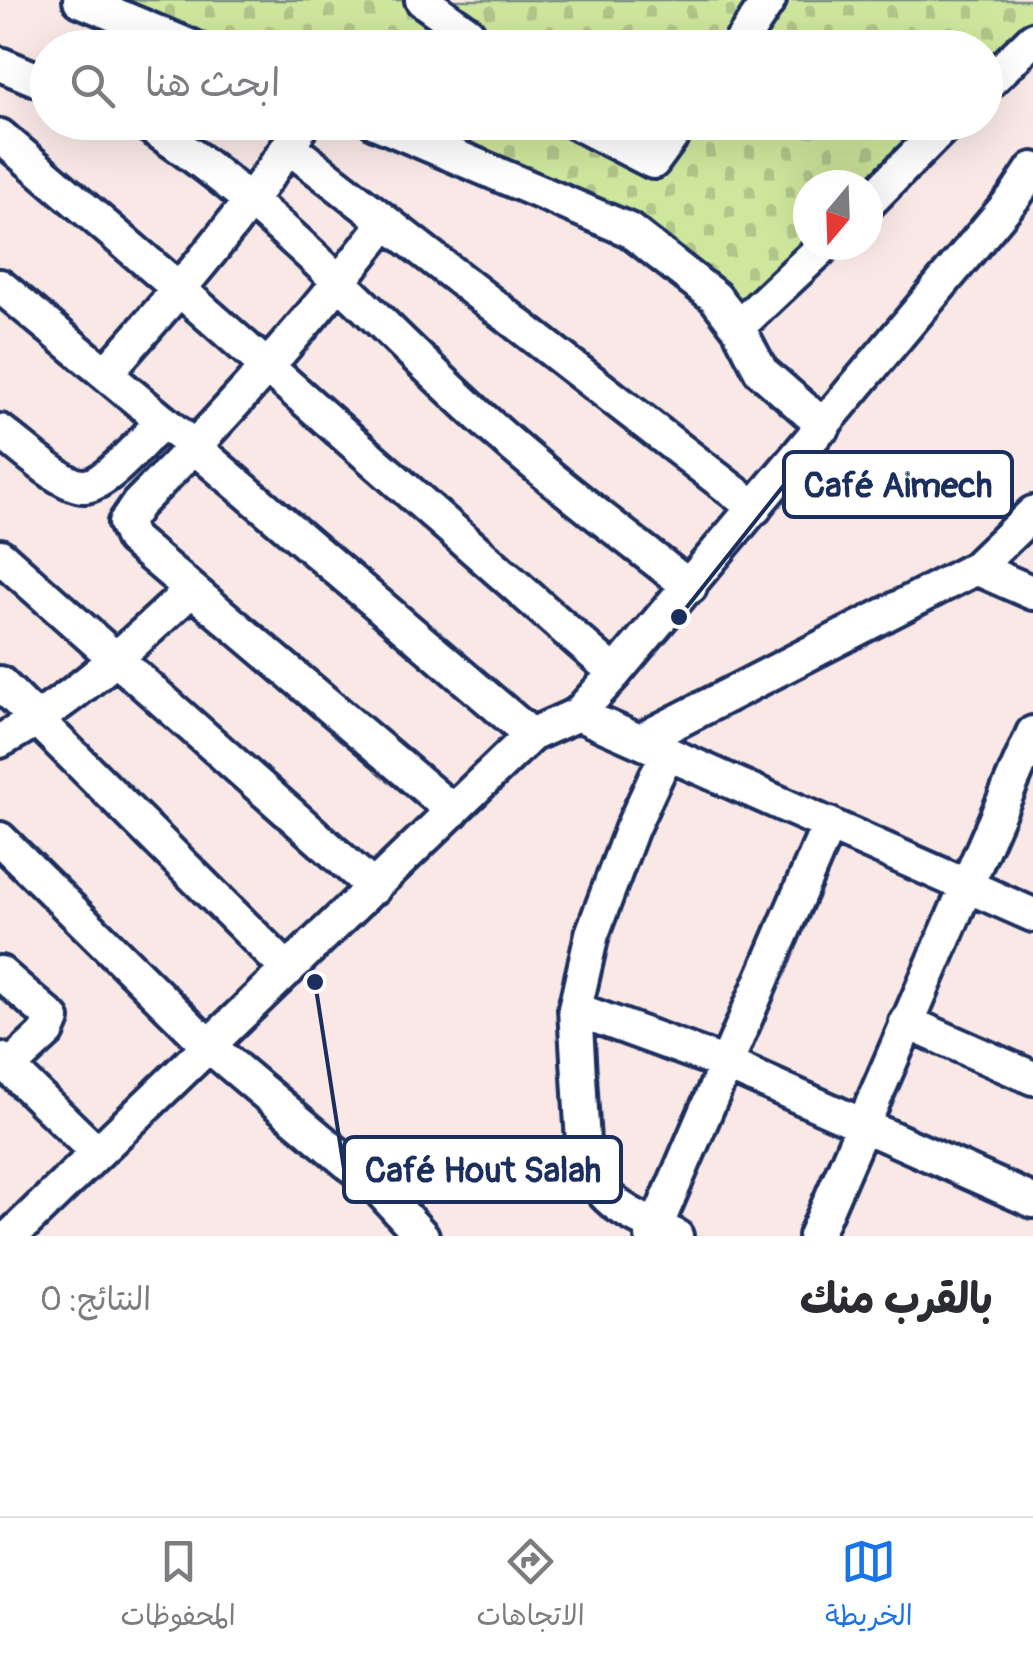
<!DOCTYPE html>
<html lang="ar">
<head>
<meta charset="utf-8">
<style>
	body { margin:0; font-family:Pangolin,"Playpen Sans Arabic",sans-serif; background:#f7f7f7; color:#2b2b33; direction:rtl }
	.compass { position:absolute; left:793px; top:170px; width:90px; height:90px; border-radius:50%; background:#fff; box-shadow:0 10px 40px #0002; rotate:199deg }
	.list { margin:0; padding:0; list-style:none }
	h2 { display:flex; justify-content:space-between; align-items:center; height:130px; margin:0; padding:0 40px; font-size:42px }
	h2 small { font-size:32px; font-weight:400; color:#7c7c81 }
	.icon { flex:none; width:55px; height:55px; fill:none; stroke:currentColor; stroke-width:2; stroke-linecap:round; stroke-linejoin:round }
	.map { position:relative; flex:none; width:1033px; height:1236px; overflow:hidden; direction:ltr }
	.search { position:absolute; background:#fff; box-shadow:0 10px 40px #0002; left:30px; right:30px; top:30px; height:110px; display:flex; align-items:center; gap:25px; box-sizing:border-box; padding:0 35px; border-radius:55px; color:#7c7c81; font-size:38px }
	.sheet { height:280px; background:#fff }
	nav { display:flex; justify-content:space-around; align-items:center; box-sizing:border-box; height:140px; border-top:2px solid #e1e1e2; background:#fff; font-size:28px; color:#7c7c81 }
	nav a { display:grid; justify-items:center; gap:5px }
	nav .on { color:#1a73e8 }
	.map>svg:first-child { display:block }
	.cemetery { fill:url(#cemetery-stones); stroke:#758b7e; stroke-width:2.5 }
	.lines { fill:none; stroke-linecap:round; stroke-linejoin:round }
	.minor-casing { stroke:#1b2f5e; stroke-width:40 }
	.minor { stroke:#fff; stroke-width:32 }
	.leader { fill:none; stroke:#1b2f5e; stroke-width:4 }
	.callout-dot { fill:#1b2f5e; stroke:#fff; stroke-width:4 }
	.callout { fill:#fff; stroke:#1b2f5e; stroke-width:4 }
	.callout-label { font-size:35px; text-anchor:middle; font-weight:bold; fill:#1b2f5e }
</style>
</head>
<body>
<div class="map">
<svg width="1033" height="1236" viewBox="0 0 1033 1236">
	<defs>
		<pattern id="cemetery-stones" width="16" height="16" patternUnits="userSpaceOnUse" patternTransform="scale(2.5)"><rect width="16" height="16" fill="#cfe79d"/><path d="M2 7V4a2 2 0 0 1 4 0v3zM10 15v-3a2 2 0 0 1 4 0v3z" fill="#b1c68a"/></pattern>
	</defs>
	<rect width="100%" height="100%" fill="#f9e8e6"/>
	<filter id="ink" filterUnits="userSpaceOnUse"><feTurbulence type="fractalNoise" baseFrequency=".01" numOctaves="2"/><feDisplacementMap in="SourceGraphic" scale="20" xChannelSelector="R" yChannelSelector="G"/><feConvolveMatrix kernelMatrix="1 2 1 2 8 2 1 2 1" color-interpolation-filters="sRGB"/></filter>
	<g filter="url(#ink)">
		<!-- cemetery -->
		<path class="cemetery" d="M97,0h936v43l-47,47v-42l-771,-1z
			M400,123h551l-83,62h-60v60l7,5 -74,48 -96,-76z"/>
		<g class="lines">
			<defs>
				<path id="minor" d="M80,0l114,48
					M422,0l46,33 6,15
					M737,48l32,-48
					M0,64l48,20
					M986,85l47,-46
					M143,122c137,86 241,211 362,317 59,52 123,99 185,148
					M375,122l254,108 86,67 23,30 87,-82
					M575,122l78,40 29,-40
					M0,136l180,154 435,383
					M289,147l466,361
					M868,203l80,-81
					M386,222c-76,100 -159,193 -248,282l-13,19 7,16 321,272
					M0,286l194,161 337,288
					M738,327l23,44 63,55
					M106,373c71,-80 141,-160 198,-251
					M0,431c18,13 64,57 85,55 21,-1 62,-50 78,-65
					M0,556l374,332
					M976,568l57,-55
					M0,683l288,287
					M578,714l455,201
					M0,741c72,-39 131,-95 191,-151
					M639,741l337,-173 57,25
					M667,753l-35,75 -40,106 -17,75 8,134c8,60 45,69 93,93
					M0,839l209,207 170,143 43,47
					M0,973l53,46 -5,12 -39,36
					M575,1009l151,55 307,137
					M906,1022l127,56
					M0,1059l97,94
					M11,1236l520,-501 47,-21 37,-41 400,-477 18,-27
					M652,1236l177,-412
					M815,1236l218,-503"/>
			</defs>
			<!-- minor casing -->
			<use href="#minor" class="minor-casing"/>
			<!-- minor -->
			<use href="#minor" class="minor"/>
		</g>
	</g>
	<!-- callouts -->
	<path class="leader" d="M679 617L784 485M315 982L344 1169"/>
	<g class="callout-dot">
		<circle cx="679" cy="617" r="10"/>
		<circle cx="315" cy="982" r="10"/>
	</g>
	<g class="callout">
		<rect x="784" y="452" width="228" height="65" rx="10"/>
		<rect x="344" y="1137" width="277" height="65" rx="10"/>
	</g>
	<g class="callout-label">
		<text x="898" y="497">Café Aimech</text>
		<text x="483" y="1182">Café Hout Salah</text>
	</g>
</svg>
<svg class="compass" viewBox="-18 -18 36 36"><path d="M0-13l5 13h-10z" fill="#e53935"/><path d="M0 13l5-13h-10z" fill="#7c7c81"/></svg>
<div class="search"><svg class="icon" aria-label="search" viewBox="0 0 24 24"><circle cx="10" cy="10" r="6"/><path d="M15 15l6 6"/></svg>ابحث هنا</div>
</div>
<section class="sheet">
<h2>بالقرب منك<small>النتائج: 0</small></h2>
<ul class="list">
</ul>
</section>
<nav>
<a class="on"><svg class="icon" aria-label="map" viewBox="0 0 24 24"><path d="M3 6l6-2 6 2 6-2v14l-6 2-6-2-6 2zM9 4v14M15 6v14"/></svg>الخريطة</a>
<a><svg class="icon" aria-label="directions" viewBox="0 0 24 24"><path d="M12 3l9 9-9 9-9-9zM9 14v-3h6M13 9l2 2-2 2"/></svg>الاتجاهات</a>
<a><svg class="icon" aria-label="saved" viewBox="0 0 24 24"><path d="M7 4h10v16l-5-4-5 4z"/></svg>المحفوظات</a>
</nav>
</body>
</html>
